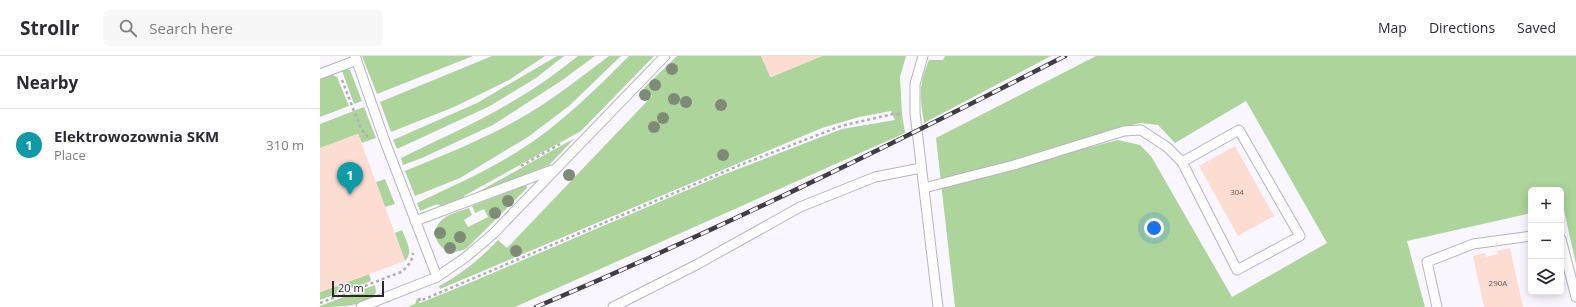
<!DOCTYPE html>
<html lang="en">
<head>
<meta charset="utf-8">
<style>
	body { margin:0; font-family:"Open Sans",sans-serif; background:#f7f7f7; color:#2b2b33 }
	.controls { position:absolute; right:12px; bottom:12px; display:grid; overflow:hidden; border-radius:6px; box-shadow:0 2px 10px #0003 }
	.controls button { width:36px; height:36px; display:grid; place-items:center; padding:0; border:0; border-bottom:1px solid #e1e1e2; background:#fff; color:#2b2b33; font:20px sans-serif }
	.scale { position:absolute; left:12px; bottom:10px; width:52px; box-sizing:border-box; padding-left:4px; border:2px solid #29272c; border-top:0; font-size:11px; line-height:14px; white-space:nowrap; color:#29272c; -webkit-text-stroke:3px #faf6ff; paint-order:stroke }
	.you { position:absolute; left:834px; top:172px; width:14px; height:14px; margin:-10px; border:3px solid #fff; border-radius:50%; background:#1a73e8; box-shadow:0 0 0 6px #1a73e833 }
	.badge { display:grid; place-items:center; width:26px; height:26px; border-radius:50%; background:#7c3aed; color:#fff; font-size:13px; font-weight:700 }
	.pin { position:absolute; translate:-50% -33px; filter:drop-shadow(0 1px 2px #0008) }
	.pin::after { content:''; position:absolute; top:21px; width:14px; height:12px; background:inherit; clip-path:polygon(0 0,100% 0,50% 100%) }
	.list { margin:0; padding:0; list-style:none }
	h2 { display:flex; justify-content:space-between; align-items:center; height:52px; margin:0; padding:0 16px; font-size:17px }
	h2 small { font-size:13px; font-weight:400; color:#7c7c81 }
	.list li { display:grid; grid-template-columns:26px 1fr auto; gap:12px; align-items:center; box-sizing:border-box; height:72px; padding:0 16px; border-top:1px solid #e1e1e2 }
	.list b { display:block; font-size:15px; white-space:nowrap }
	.list p { margin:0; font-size:13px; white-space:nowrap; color:#7c7c81 }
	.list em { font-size:13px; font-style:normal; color:#7c7c81 }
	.icon { flex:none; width:22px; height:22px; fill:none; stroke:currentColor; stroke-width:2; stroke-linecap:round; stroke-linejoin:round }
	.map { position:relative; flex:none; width:1256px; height:251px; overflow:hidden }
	header { display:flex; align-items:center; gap:24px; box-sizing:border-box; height:56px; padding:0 20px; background:#fff; border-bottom:1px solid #e1e1e2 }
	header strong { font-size:19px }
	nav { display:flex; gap:22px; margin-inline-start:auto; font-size:14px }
	.search { width:280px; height:36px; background:#f7f7f7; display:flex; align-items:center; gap:10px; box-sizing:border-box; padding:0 14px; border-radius:6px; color:#7c7c81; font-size:15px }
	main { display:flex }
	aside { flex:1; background:#fff }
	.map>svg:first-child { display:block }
	.green { fill:#add49b; fill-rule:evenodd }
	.building { fill:#fddcd2 }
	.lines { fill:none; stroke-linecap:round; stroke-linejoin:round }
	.service-casing { stroke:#b8b3c0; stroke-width:11 }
	.path { stroke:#b1adb5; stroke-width:2.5; stroke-dasharray:3 3; stroke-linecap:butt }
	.service { stroke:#fff; stroke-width:9 }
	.rail-casing { stroke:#403e44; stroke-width:4.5 }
	.rail { stroke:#faf6ff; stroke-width:3; stroke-dasharray:9; stroke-linecap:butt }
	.tree { fill:#7e8c77 }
	.labels { text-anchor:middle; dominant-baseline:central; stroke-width:3; stroke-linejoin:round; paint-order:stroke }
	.number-label { font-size:8px; fill:#5e5456 }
</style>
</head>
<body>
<header>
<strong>Strollr</strong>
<div class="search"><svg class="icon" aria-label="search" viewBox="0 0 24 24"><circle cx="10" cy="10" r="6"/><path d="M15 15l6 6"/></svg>Search here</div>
<nav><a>Map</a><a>Directions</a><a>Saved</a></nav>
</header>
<main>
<aside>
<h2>Nearby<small></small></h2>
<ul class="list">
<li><span class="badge" style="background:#0f9aa8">1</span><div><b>Elektrowozownia SKM</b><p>Place</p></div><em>310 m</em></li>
</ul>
</aside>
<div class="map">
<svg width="1256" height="251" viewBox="0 0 1256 251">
	<rect width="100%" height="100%" fill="#faf6ff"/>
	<!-- green -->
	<path class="green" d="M42,0h111l-96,38z
		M172,0h53l-36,24 -55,27 -63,25 -11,-30z
		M237,0h7l-28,22 -46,28 -93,43 -4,-9 84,-37z
		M258,0h17l-34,25 -68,44 -71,33 -19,7 -2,-7c38,-19 78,-36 114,-58 22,-13 43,-28 63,-44z
		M289,0h12l-52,50 -41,31 -68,41 -45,18 -10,-25c39,-16 77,-31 114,-52 32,-18 61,-41 90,-63z
		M309,0h25l-73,75 -117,65 1,2 -22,9 -6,-3 -17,7 -3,-8c35,-17 70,-32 103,-53 41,-26 75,-60 109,-94z
		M357,0h84l10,21 51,-21h84l-6,21 2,37 3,19 -390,174h-107l7,-3 2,-6 3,5 47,-19 253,-108 122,-47 53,-9 -4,-9 -32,6 -37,11 -382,161 -1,-3c22,-11 43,-29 59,-46l9,8 145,-152 -8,-8z
		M625,0h106l-127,67c-4,-27 -6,-37 5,-63h14z
		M776,0h480v208l-13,-58h-2v-16h-30v23l-124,28 18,66h-470l-19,-169zM926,45l81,142 -95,54 -81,-141 -11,-11 -22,-5 -35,9 -3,-8 41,-14 20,-4 17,2 17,18z
		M21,12l9,2 12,31 -8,3z
		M8,17l9,4 12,29 -29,11v-41z
		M44,51l12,31 -14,5 -4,-9 -38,14v-24z
		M255,82l-26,27 -80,32z
		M65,123l10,25 -10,3 -9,-25z
		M205,129l2,1v2l-60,60c-25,14 -42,-15 -24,-29 7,-6 18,-8 26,-11l3,7 -8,5 4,7 20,-10 -4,-8 -9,4 -3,-7z
		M82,174c4,11 12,22 3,31l-10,-28z
		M49,218l2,6 -2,2 -49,18v-8z
		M55,229c0,3 2,7 0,9 -7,13 -42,13 -55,13v-1z"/>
	<!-- building -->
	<path class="building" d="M441,0h61l-52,21z
		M38,78l47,127 -85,31v-144z
		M915,90l39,70 -36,20 -39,-70z
		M1190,192l13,59h-39l-11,-51 12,-3 1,4 12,-3 -1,-3z"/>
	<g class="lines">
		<defs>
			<path id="service" d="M35,0l29,83 53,138
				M603,0l-8,28v29l23,194
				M0,18l37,-14
				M604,132l90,-23 110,-34 17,-1 26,17 15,15 55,108 63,-34 -61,-106 -57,32
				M95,165l137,-51
				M1241,183l15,58
				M41,251l76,-30 29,-20 27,-23 172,-178
				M293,251l85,-43 102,-57 75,-30 46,-9
				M1117,251l-10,-45 46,-18 58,-8"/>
		</defs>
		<!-- service casing -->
		<use href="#service" class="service-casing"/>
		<!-- path -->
		<path class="path" d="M22,24l19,49 8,9
			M201,110l39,-22
			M99,242l1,3 320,-136 101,-39 52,-12h9
			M0,247l81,-31c7,-6 11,-10 12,-19"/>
		<!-- service -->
		<use href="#service" class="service"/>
		<defs>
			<path id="rail" d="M216,251c180,-76 355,-162 529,-251"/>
		</defs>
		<!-- rail casing -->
		<use href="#rail" class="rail-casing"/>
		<!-- rail -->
		<use href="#rail" class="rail"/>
	</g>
	<!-- trees -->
	<g class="tree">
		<circle cx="352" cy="13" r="6"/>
		<circle cx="335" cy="29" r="6"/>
		<circle cx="325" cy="39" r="6"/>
		<circle cx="354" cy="43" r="6"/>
		<circle cx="366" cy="46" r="6"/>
		<circle cx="401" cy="49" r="6"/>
		<circle cx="343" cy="62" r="6"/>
		<circle cx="334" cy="71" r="6"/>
		<circle cx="403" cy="99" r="6"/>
		<circle cx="249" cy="119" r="6"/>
		<circle cx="188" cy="145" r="6"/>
		<circle cx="175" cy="157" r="6"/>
		<circle cx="120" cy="177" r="6"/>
		<circle cx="140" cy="181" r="6"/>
		<circle cx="130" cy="192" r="6"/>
		<circle cx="196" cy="195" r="6"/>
	</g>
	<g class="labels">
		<!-- number labels -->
		<g class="number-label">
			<text x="917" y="135">304</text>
			<text x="1178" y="226">290A</text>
		</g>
	</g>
</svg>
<div class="controls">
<button>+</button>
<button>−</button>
<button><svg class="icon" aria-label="layers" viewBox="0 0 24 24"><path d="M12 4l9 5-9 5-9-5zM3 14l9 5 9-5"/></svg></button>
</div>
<div class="scale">20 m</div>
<div class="you"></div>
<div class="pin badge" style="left:30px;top:139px;background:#0f9aa8">1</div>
</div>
</main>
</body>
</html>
